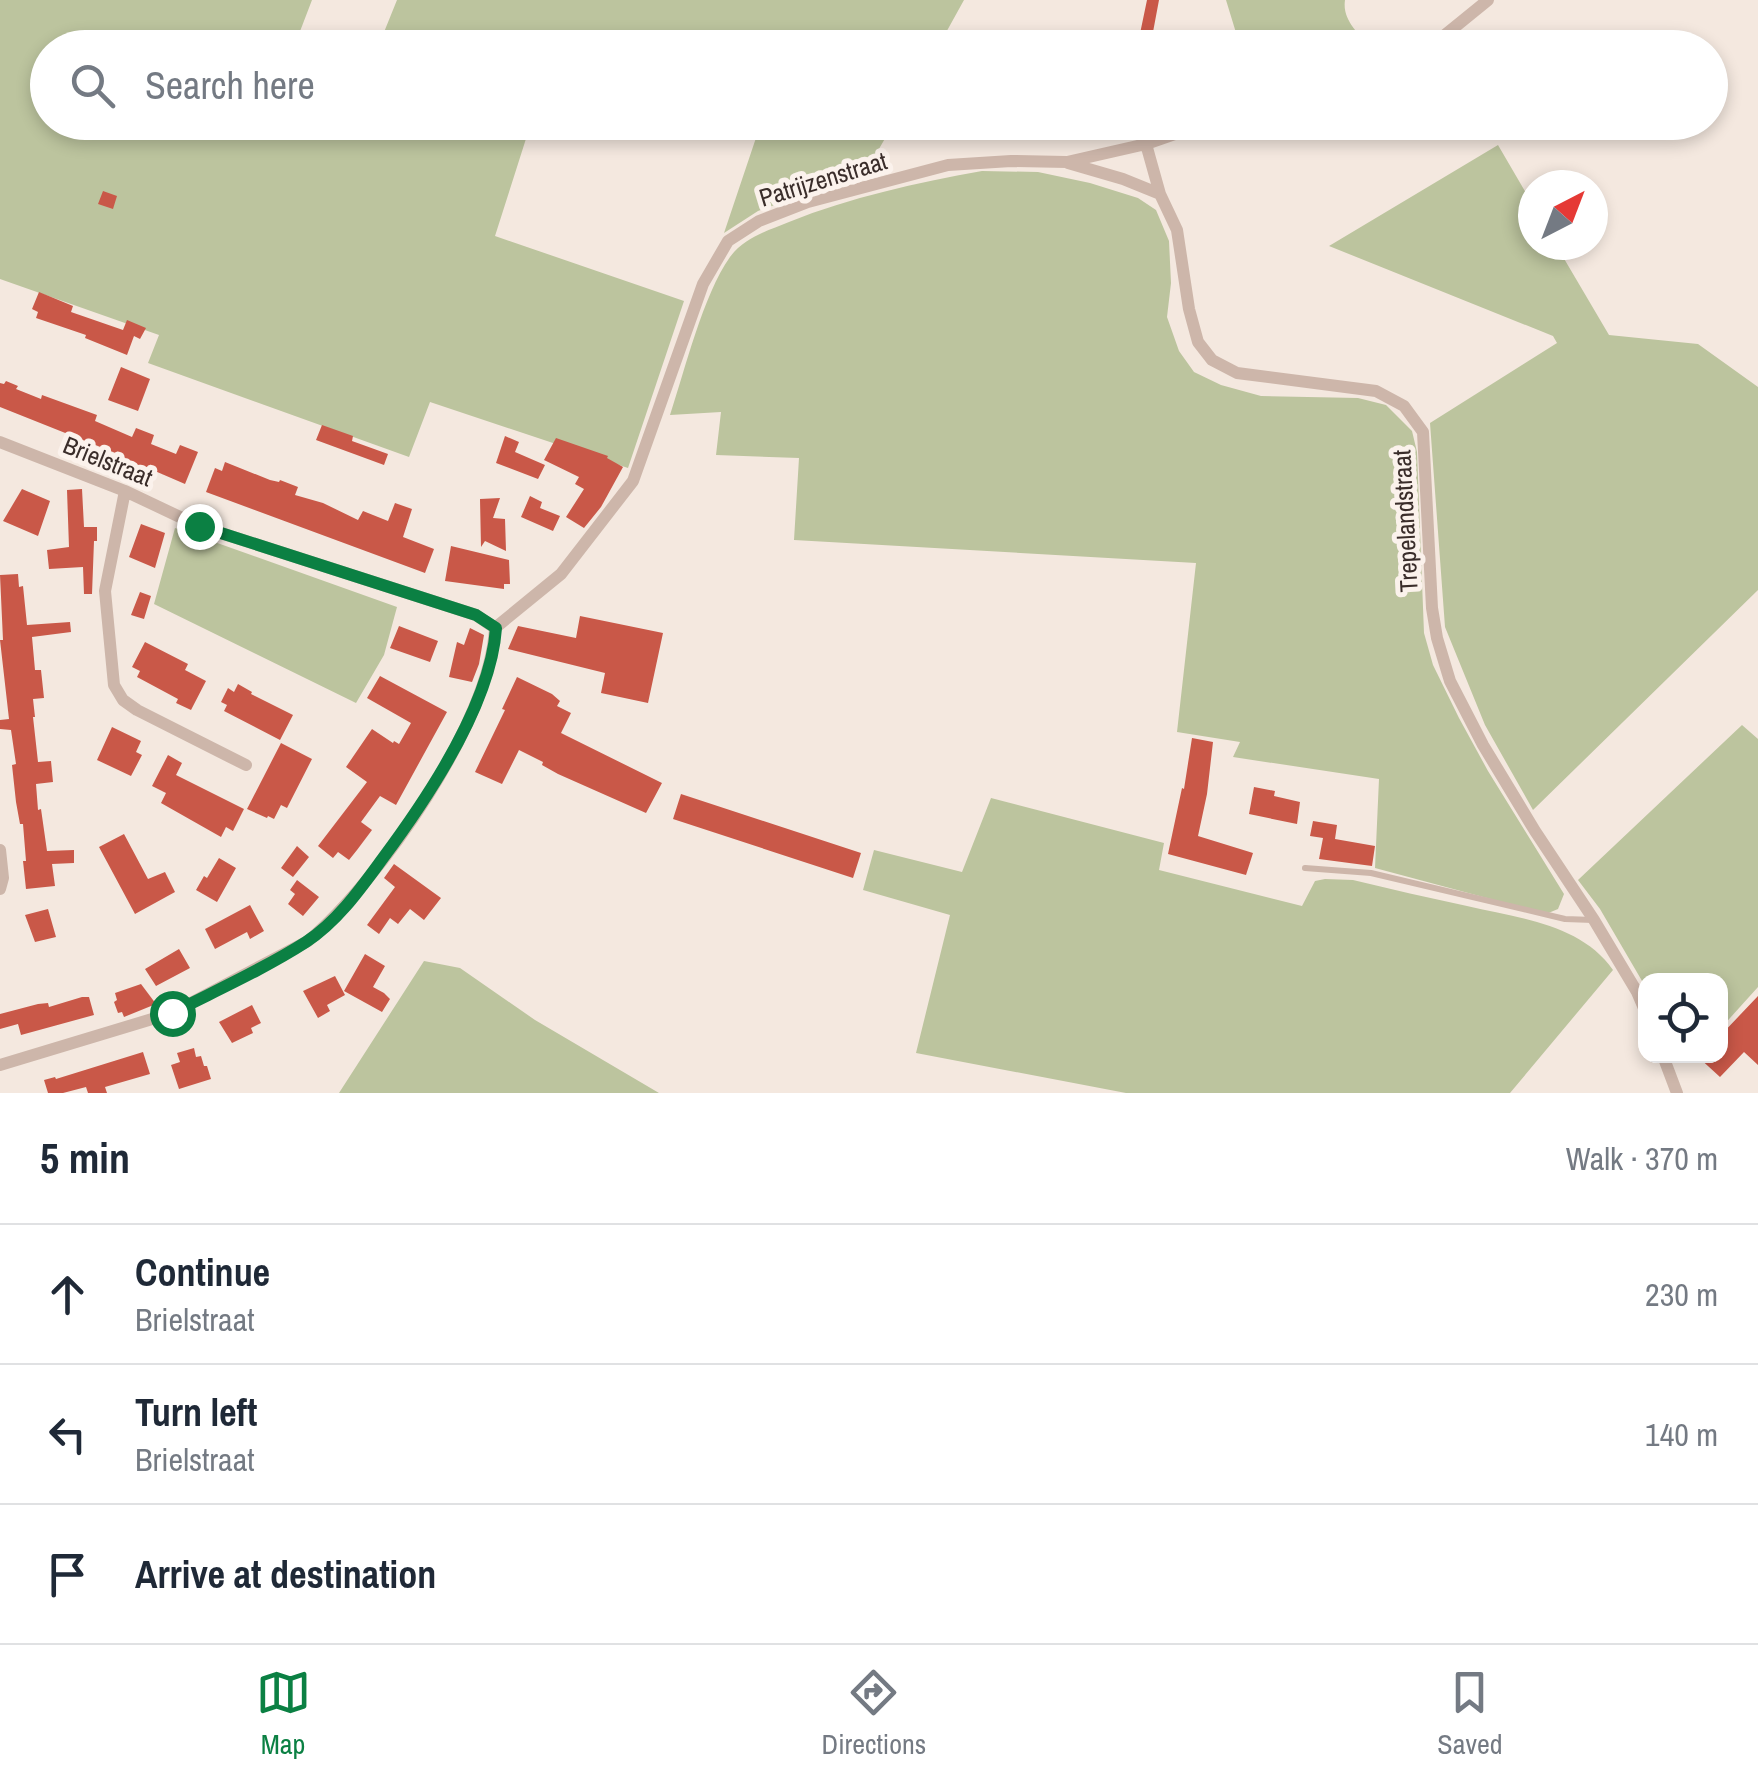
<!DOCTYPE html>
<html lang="en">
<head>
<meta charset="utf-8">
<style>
	body { margin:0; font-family:"Archivo Narrow",sans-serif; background:#f2f2f3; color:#1f2937 }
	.controls { position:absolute; right:30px; bottom:30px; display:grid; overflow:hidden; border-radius:20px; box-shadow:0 5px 15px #0003 }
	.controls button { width:90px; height:90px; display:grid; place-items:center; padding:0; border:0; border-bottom:2px solid #e0e1e3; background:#fff; color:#1f2937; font:50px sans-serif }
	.compass { position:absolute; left:1518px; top:170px; width:90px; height:90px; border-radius:50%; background:#fff; box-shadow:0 5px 15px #0003; rotate:42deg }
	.stop { position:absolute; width:30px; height:30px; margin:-22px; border:8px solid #0b8043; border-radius:50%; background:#fff }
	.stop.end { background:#0b8043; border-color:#fff; box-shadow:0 2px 10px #0008 }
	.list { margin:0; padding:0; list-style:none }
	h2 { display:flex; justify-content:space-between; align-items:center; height:130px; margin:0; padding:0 40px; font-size:42px }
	h2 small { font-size:32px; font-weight:400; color:#747a83 }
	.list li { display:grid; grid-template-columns:65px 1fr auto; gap:30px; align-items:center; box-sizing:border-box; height:140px; padding:0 40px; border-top:2px solid #e0e1e3 }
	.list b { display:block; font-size:38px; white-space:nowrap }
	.list p { margin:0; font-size:32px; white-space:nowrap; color:#747a83 }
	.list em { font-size:32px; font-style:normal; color:#747a83 }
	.icon { flex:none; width:55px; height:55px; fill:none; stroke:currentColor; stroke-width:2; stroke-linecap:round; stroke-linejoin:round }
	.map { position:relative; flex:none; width:1758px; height:1093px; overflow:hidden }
	.search { position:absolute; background:#fff; box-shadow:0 5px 15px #0003; left:30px; right:30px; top:30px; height:110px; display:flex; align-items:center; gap:25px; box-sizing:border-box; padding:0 35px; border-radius:55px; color:#747a83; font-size:38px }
	.sheet { height:550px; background:#fff }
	nav { display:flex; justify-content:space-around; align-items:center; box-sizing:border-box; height:140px; border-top:2px solid #e0e1e3; background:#fff; font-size:28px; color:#747a83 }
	nav a { display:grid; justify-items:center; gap:5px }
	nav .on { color:#0b8043 }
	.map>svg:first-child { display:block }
	.green { fill:#bcc49e }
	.building { fill:#c95848 }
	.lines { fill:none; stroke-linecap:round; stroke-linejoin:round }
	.service { stroke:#cdb6aa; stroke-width:6 }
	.minor { stroke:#cdb6aa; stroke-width:12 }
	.route { stroke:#0b8043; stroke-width:12 }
	.labels { text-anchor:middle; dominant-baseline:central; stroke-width:10; stroke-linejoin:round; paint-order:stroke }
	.street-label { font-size:25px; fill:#3a2d2a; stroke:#fbf2ec }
</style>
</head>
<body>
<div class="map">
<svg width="1758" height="1093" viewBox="0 0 1758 1093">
	<rect width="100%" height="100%" fill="#f4e8df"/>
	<!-- green -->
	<path class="green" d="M0,0h312l-18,47 -246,1v74l483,1 -36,113 189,65 -56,167 -198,-66 -21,55 -261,-94 11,-28 -159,-56z
		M397,0h567l-26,47h-560z
		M1226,0h119c-3,20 13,33 25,47h-126l-7,-11z
		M761,123v-1l133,1 -29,50 -107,38 -34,22z
		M1498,145l35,60v40h23l53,90 89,9 60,43v203l-225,220 -48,-85 -40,-98 -15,-204 127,-80 -4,-7 -224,-90z
		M982,171l56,1 52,11 48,15 18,12 13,31 2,42 -4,34 12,34 15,21 27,13 40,11 97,2 28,7 26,26 5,21 7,181 9,32 26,53 29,53 76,123 -6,15 -12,5 -171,-46 4,-89 -146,-22 7,-15 -63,-10 19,-169 -402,-23 5,-82 -83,-3 5,-43 -51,3c15,-45 33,-120 60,-158 15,-20 37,-26 59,-35 62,-25 127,-39 193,-51z
		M175,528l222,79 -13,48 -28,48 -202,-99z
		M1742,725l16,14v248l-37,41 -1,-47h-74l-1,5 -45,-77 -22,-29z
		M991,798l173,45 -5,27 143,36 13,-25 10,-2 28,1c38,9 76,18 114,26 51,12 114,18 146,64l-103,123h-384l-210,-40 34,-138 -87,-25 11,-40 88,22z
		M424,961l36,7 75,52 124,73h-320z"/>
	<!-- building -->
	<path class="building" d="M1147,0h12l-9,48h-13z
		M103,191l14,5 -4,13 -15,-5z
		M39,292l34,14 -2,6 52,18 4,-10 19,8 -6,11 -6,-3 -7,19 -42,-17 1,-3 -50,-17 2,-6 -6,-3z
		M121,367l29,12 -12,32 -30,-11z
		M6,381l12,5 -2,3 25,10 1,-4 55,20 -2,6 37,16 4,-9 18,7 -3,9 25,10 4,-9 18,7 -13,32 -44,-19 -1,2 -16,-6 -6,-7 -118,-47v-24l4,1z
		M322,425l31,11 -1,5 36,13 -4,11 -68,-25z
		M505,436l14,6 -4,10 30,13 -7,14 -42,-16z
		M556,438l52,18 -1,2 16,9 -22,40 -17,21 -18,-11 18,-28 -9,-5 4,-7 -35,-17z
		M225,462l45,18 9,2 1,-2 18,7 -3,8 28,8 35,17 5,-9 25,10 7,-18 17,6 -9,28 31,12 -9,24 -219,-81 9,-24 7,3z
		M22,489l28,12 -12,35 -35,-15z
		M82,489l2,38h13v14h-3l-2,53h-8l-1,-27 -34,2 -2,-19 22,-3 -2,-57z
		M530,496l12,6 -2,6 20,8 -7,15 -32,-14z
		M500,498l-7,20 12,1 1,32 -21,-10 -4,6 -1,-48z
		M141,524l24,9 -10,35 -26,-11z
		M451,546l58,14 1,24h-6v5l-59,-8z
		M18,574l1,13 4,-1 4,39 43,-3 1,10 -39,5 3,33h6l3,28 -11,1 2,18h-2l5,45 13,-1 2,21 -17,2 2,26 3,-1 6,42 27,-1v13l-22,1 3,22 -29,3 -3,-28h3l-3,-37h-3l-4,-22 -4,-37 4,-1 -5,-34 -11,-1v-9l9,-1 -9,-79h3l-3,-65z
		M140,592l11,4 -7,23 -13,-4z
		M580,616l83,17 -15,70 -47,-10 4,-20 -97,-24 10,-23 58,12z
		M399,626l39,15 -8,21 -40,-14z
		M470,628l14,7 -5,29 -7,18 -23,-5 8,-35 7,3z
		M145,642l43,22 -3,6 21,11 -15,29 -15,-7 2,-4 -41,-22 3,-6 -8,-4z
		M380,676l67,36 -51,93 -16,-9 -19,26 11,8 -15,20 -8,10 -11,-8 -5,6 -15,-12 49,-64 -21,-15 26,-38 21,14 1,-2 5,3 12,-21 -44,-25z
		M517,677l35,17 8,7 -3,5 14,7 -10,20 101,50 -16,30 -88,-39 -16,-9 1,-3 -24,-12 -17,34 -27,-12 30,-62 -3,-1z
		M238,684l14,8 -1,2 42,21 -13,25 -56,-29 3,-6 -6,-3 7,-14 6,4z
		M112,727l29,14 -5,11 6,3 -11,21 -34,-16z
		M1192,738l21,4 -6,52 -9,42 55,17 -7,22 -78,-21 14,-66 2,1z
		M281,743l31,16 -25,49 -6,-3 -7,14 -6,-3 -1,2 -20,-9z
		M168,755l14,8 -6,12 68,34 -11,22 -7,-4 -5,10 -60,-34 5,-10 -14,-7z
		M1254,787l21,4 -1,5 26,6 -3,22 -48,-10z
		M681,794l180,59 -8,25 -180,-59z
		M1313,821l24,4 -2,14 40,7 -3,20 -53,-7 4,-21 -13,-2z
		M124,834l24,45 17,-7 10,20 -40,22 -36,-67z
		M297,846l12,11 -16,20 -12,-9z
		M219,858l17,10 -19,34 -21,-12 8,-14 3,2z
		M394,864l47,34 -17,22 -14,-11 -12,15 -8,-6 -11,16 -12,-9 28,-38 -11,-9z
		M297,880l22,17 -16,19 -15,-12 7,-10 -5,-4z
		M250,905l14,26 -14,8 -3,-7 -32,17 -10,-20z
		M48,909l8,28 -21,5 -10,-27z
		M179,949l11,19 -34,18 -11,-17z
		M365,954l20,12 -12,21 11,6 6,6 -8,13 -38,-21z
		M335,976l10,19 -18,10 3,6 -12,7 -15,-27z
		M141,984l15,20 -32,13 -2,-5 -4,1 -4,-11 3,-2 -2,-7z
		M1758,996v69l-14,-13 -24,25 -23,-21h23v-20z
		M82,997h7l5,18 -73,20 -3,-11 -18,5v-15l38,-10 10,-1 1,4z
		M252,1005l9,18 -10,5 2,5 -21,10 -13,-21z
		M194,1048l2,9 5,-1 3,10h3l4,13 -32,10 -8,-24 9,-3 -3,-9z
		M143,1052l7,22 -45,13 2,6h-19l-2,-6 -23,6h-15l-4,-13 11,-3 1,2z"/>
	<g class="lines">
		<!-- service -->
		<path class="service" d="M1305,868l66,5 194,46 28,1"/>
		<!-- minor -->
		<path class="minor" d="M1429,48l59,-48
			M1146,144l14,50 17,36 12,79 9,33 14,18 25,13 139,18 28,15 19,26 9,176 5,30 13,43 33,64 52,86 59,89 43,72 9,21
			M1068,163l55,16 37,15
			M0,442l125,49 74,35 277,89 19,13
			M125,491l-20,100 9,94 9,15 14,10 109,55
			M495,628l66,-54 72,-93 70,-197 25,-43 31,-20 49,-19 140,-37 63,-4 56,1 79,-18 63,-22
			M0,850l3,28 -3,11
			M1663,1056l14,37
			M0,1065l172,-52 136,-72c72,-61 182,-218 187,-313"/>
	</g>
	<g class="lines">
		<!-- route -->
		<path class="route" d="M172,1013c45,-23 92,-44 134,-71 32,-21 55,-54 77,-84 44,-59 108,-155 113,-230l-20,-13 -277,-89"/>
	</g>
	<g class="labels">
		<!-- street labels -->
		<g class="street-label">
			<text transform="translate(823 179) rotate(-17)">Patrijzenstraat</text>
			<text transform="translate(108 461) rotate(22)">Brielstraat</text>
			<text transform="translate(1405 521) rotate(-93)">Trepelandstraat</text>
		</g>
	</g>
</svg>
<div class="controls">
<button><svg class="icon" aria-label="locate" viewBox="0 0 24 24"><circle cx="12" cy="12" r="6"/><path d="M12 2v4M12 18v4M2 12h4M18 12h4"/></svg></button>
</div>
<svg class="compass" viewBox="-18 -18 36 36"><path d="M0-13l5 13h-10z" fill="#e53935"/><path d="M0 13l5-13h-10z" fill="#747a83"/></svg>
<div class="stop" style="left:172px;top:1013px"></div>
<div class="stop end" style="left:199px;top:526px"></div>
<div class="search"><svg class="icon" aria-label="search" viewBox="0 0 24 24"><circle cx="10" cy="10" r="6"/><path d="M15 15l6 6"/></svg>Search here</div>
</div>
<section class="sheet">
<h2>5 min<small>Walk · 370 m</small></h2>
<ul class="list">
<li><svg class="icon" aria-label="ahead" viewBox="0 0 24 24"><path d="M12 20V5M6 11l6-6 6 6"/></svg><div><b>Continue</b><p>Brielstraat</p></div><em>230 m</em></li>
<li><svg class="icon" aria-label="left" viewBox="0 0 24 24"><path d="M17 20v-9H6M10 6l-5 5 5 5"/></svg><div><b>Turn left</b><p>Brielstraat</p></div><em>140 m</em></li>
<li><svg class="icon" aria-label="arrive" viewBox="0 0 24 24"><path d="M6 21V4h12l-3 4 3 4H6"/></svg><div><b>Arrive at destination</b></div></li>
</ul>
</section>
<nav>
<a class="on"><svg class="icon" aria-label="map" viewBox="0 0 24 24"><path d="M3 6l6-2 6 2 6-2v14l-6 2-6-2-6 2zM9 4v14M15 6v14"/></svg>Map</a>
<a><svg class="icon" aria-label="directions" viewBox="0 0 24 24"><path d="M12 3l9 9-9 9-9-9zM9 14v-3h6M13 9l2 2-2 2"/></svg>Directions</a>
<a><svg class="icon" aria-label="saved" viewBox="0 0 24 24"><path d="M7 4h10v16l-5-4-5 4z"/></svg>Saved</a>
</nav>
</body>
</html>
